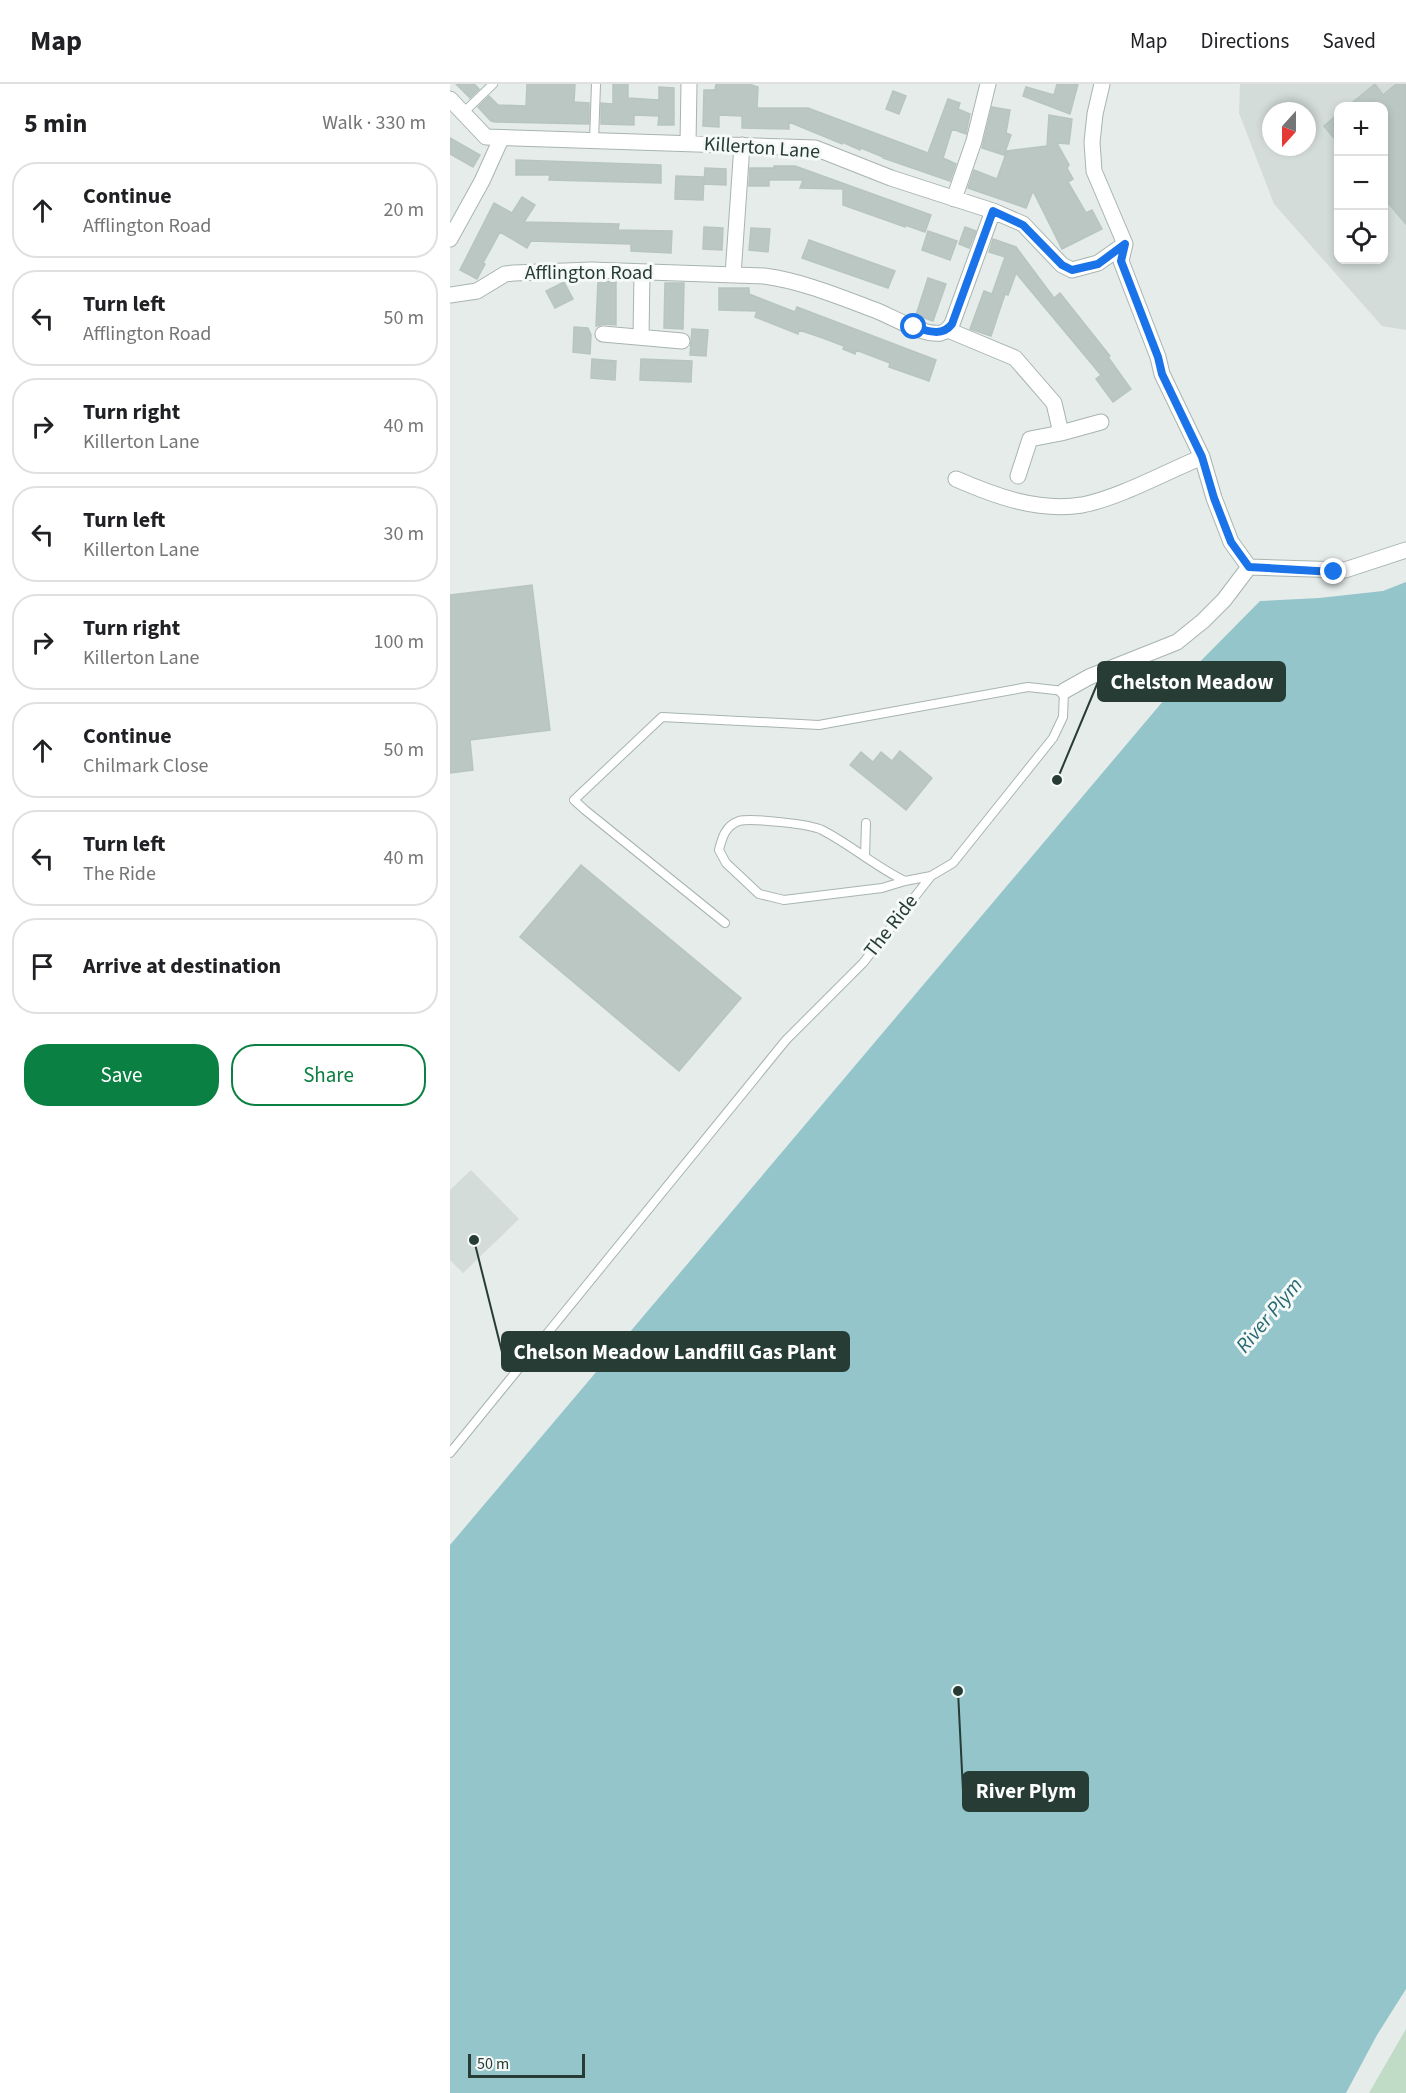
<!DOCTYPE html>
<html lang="en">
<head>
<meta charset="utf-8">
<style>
	body { margin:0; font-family:"Source Sans 3",sans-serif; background:#f2f2f2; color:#202124 }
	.controls { position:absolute; right:18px; top:18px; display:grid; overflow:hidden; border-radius:12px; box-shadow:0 3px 9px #0003 }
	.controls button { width:54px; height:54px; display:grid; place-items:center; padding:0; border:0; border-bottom:2px solid #e0e0e0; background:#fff; color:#202124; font:30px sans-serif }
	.compass { position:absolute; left:812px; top:18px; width:54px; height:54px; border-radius:50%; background:#fff; box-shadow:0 3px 9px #0003; rotate:201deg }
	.scale { position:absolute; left:18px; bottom:15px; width:117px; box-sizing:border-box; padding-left:6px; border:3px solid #263c35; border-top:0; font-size:16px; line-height:21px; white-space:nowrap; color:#263c35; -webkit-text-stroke:4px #f5f9f7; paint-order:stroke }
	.stop { position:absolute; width:18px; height:18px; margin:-14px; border:4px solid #1a73e8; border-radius:50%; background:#fff }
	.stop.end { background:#1a73e8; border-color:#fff; box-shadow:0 2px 6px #0008 }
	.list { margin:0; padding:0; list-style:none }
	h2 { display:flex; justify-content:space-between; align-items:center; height:78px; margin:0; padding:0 24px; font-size:26px }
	h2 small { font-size:20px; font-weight:400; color:#757577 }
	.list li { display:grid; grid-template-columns:39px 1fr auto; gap:18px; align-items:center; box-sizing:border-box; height:96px; margin:0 12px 12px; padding:0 12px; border:2px solid #e0e0e0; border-radius:24px }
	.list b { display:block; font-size:22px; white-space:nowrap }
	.list p { margin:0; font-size:20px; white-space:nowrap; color:#757577 }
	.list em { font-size:20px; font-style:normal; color:#757577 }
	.actions { display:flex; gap:12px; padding:18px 24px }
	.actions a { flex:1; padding:14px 0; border:2px solid #0b8043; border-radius:24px; text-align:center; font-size:21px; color:#0b8043 }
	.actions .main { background:#0b8043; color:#fff }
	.icon { flex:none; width:33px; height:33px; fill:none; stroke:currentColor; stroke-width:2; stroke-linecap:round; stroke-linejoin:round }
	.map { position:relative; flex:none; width:956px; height:2009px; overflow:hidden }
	header { display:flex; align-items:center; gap:36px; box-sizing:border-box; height:84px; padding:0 30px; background:#fff; border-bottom:2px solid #e0e0e0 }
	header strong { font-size:28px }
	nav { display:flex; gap:33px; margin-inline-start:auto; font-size:21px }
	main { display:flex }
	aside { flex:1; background:#fff }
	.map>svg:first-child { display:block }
	.built { fill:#d3dcd8; fill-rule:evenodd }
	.green { fill:#c0dbc6 }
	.water { fill:#93c5cb }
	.building { fill:#bac7c2; stroke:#b8c5bf; stroke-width:1.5 }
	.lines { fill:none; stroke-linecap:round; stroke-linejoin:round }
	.service-casing { stroke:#a8b4af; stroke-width:10 }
	.minor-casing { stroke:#a8b4af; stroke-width:17 }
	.service { stroke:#fff; stroke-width:8 }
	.minor { stroke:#fff; stroke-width:15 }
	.route { stroke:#1a73e8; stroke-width:8 }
	.labels { text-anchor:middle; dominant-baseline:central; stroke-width:6; stroke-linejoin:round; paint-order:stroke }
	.street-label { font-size:20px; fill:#263c35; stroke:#f5f9f7 }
	.water-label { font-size:21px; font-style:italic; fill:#266972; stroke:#f5f9f7 }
	.leader { fill:none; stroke:#263c35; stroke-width:2 }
	.callout-dot { fill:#263c35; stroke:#f5f9f7; stroke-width:2 }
	.callout { fill:#263c35; stroke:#263c35; stroke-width:2 }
	.callout-label { font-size:21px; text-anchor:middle; font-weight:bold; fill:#fff }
</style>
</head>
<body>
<header>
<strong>Map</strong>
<nav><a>Map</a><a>Directions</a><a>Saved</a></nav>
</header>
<main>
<aside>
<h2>5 min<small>Walk · 330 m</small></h2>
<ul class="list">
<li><svg class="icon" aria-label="ahead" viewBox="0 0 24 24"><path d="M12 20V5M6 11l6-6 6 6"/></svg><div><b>Continue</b><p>Afflington Road</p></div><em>20 m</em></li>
<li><svg class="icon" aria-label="left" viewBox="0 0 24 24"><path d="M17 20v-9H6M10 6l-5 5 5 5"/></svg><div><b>Turn left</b><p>Afflington Road</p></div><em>50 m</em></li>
<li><svg class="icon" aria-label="right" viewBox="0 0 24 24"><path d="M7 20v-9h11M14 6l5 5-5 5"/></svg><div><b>Turn right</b><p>Killerton Lane</p></div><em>40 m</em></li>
<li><svg class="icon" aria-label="left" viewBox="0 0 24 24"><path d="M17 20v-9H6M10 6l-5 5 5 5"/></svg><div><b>Turn left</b><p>Killerton Lane</p></div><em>30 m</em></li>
<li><svg class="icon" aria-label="right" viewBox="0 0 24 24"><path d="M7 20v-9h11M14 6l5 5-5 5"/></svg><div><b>Turn right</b><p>Killerton Lane</p></div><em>100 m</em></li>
<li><svg class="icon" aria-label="ahead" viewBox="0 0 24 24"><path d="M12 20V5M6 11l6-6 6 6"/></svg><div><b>Continue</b><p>Chilmark Close</p></div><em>50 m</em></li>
<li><svg class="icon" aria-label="left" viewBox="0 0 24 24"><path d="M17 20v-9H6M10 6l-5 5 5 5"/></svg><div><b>Turn left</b><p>The Ride</p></div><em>40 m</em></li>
<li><svg class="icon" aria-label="arrive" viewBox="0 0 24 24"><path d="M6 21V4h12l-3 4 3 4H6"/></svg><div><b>Arrive at destination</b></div></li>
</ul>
<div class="actions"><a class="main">Save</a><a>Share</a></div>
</aside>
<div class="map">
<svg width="956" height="2009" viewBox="0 0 956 2009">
	<rect width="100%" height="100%" fill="#e5ece9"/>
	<!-- built -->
	<path class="built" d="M790,0h166v246l-24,-4 -108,-122 -35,-91zM888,22h46v154h-46zM821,27h36v36h-36z
		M21,1086l48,49 -56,54 -13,-13v-70z"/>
	<!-- green -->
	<path class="green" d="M956,1945v64h-37z"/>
	<!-- water -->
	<path class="water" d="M956,498v1407l-29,46 -31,58h-896v-548l725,-858 85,-86 59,-3 64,-7z"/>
	<!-- building -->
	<path class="building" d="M6,0h18l5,5 -9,9z
		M77,0h48l-1,18 15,1v21l-94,-2 -4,-1 -13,-14 11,-11 9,9 28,1z
		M163,0h15v14l31,2v-13l15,1v37h-16l1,-9 -25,-1v10l-33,-1v-21l12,1z
		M266,0h33l9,3 -1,21h51l120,45 20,-54 12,4 -2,6 12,5 -4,20 -14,-5 -9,29 13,6 -6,17 -67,-23v-1l-22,-9 -1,2 -18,-8v2l-53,-22v7l-47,-1v-12l-23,-1v12l-16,-1 1,-36h11z
		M607,0h21l-8,30 -47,-18 3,-9 28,8z
		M925,0l8,11 13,-11h10v140l-23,-27v-91h-35z
		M443,7l13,5 -7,18 -13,-5z
		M542,23l18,3 -4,23 5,2 -7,20 -22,-7z
		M888,30v29l-14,-17z
		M599,31l23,4 -3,25 -12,-1 12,22 -2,3 6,11 -5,3 18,31 6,-3 10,19 -40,20 -29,-58 -7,17 -58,-20 6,-18 23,9 10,-28 40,-5z
		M0,54l30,17 -7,12 -23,-13z
		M66,76l145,5v18l-112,-3 1,-5h-34z
		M324,82h21l136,49 -6,17 -20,-7v2l-62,-22v-16l-43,-1 3,-8h-34v6h-20l1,-18h24z
		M255,84l21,1v16l-22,-1z
		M226,92l28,1 -1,23 -28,-1z
		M72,113l13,8 -11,17 95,2 -1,6 54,1 -1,22 -40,-2v-7l-34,-1 -66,-2 -4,7 -27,-16 -17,31 2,1 -8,15 -17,-9 34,-67 18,10z
		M254,143l19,1 -1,22 -19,-1z
		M515,143l11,4 -7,17 -10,-4z
		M301,144l19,1 -2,23 -19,-2z
		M478,147l29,10 -7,19 -28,-10z
		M543,155l23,8 38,51 6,-5 50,63 -2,1 23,32 -18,13 -17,-23 5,-4 -85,-102 -8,22 -3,-1 -14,42 -21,-7 14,-38 8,3 13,-37 -16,-5z
		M359,156l86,31 -7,17 -86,-30z
		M478,194l18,6 -13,37 -17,-6z
		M148,197l18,1v43l-12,-1 -8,2z
		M114,198l9,17 -18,9 -9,-17z
		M215,199h19l-1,46 -19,-1z
		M269,204h30v6l46,18 2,-5 139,53 -7,21 -40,-14 1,-4 -34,-13 -1,4 -12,-5 1,-3 -24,-9 -21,-7 -1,4 -43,-17 2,-6 -38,-1z
		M124,243l14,1 3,7 -1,19 -17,-2z
		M242,245l16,1 -2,26 -16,-1z
		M142,275l24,2 -1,19 -24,-2z
		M191,275l51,2 -1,21 -51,-2z
		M82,501l18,145 -80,10 3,30 -23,3v-178z
		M450,667l32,27 -26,32 -56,-45 11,-13 12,10 8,-10 11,9z
		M131,781l160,133 -62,73 -159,-134z"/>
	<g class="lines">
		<defs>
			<path id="service" d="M13,29l30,-29
				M144,57l2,-57
				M415,773l1,-34
				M455,797c-29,-14 -54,-36 -83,-51 -12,-6 -70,-12 -83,-9 -14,5 -17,17 -20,29l7,13 33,31 25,6 98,-12 23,-7 26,-5
				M0,1369l336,-413 77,-77 68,-87 22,-13 100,-125 10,-21 1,-26 -36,-4 -209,38 -157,-8 -88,83 11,10 140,113"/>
			<path id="minor" d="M652,0l-7,30 -3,28 2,29 31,73 -4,17 37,96 4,17 40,83 12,41 17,44 18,25
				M0,15l36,38 329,11 76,30 102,33 30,13 39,41 10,5 26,-7 27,-19
				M238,59l1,-59
				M504,115l20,-58 14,-57
				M0,155l32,-58 19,-42
				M283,191l9,-130
				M0,211l27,-4 28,-17 9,-1 77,-3 173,6c38,5 76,21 111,34 18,7 48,26 66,23 5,-1 8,-5 11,-9l41,-113
				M498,246l67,28 39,45 7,30 40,-11
				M153,250l79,7
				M191,253l1,-64
				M568,392l12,-37 31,-6
				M506,395c39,17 82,33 126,26 37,-7 84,-33 120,-48
				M799,483l96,3 61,-20
				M614,607l25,-14 88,-35 26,-21 21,-21 25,-33"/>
		</defs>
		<!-- service casing -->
		<use href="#service" class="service-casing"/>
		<!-- minor casing -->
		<use href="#minor" class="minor-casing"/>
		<!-- service -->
		<use href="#service" class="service"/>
		<!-- minor -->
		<use href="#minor" class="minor"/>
	</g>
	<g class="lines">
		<!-- route -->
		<path class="route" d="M464,243c14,4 28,10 38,-3l41,-113 30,14 39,40 10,5 26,-6 27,-20 -4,17 37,96 4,17 40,83 12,41 17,44 18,25 85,5"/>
	</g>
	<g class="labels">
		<!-- street labels -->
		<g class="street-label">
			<text transform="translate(312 64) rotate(4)">Killerton Lane</text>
			<text x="139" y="189">Afflington Road</text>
			<text transform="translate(441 842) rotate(-52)">The Ride</text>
		</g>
		<!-- water labels -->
		<g class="water-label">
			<text transform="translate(819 1231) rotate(-50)">River Plym</text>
		</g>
	</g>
	<!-- callouts -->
	<path class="leader" d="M607 696L648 598M24 1156L52 1268M508 1607L513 1707"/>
	<g class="callout-dot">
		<circle cx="607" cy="696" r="6"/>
		<circle cx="24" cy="1156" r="6"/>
		<circle cx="508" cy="1607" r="6"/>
	</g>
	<g class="callout">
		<rect x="648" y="578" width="187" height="39" rx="6"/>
		<rect x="52" y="1248" width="347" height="39" rx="6"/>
		<rect x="513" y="1688" width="125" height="39" rx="6"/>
	</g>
	<g class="callout-label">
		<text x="742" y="605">Chelston Meadow</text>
		<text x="225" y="1275">Chelson Meadow Landfill Gas Plant</text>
		<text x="576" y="1714">River Plym</text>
	</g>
</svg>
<div class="controls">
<button>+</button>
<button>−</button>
<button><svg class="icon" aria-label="locate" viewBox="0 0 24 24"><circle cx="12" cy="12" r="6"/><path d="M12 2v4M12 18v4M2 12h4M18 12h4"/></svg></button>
</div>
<svg class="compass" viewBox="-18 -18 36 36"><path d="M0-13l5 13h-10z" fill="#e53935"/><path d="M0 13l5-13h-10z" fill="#757577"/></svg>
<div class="scale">50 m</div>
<div class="stop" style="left:464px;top:243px"></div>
<div class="stop end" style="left:884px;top:488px"></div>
</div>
</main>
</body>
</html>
